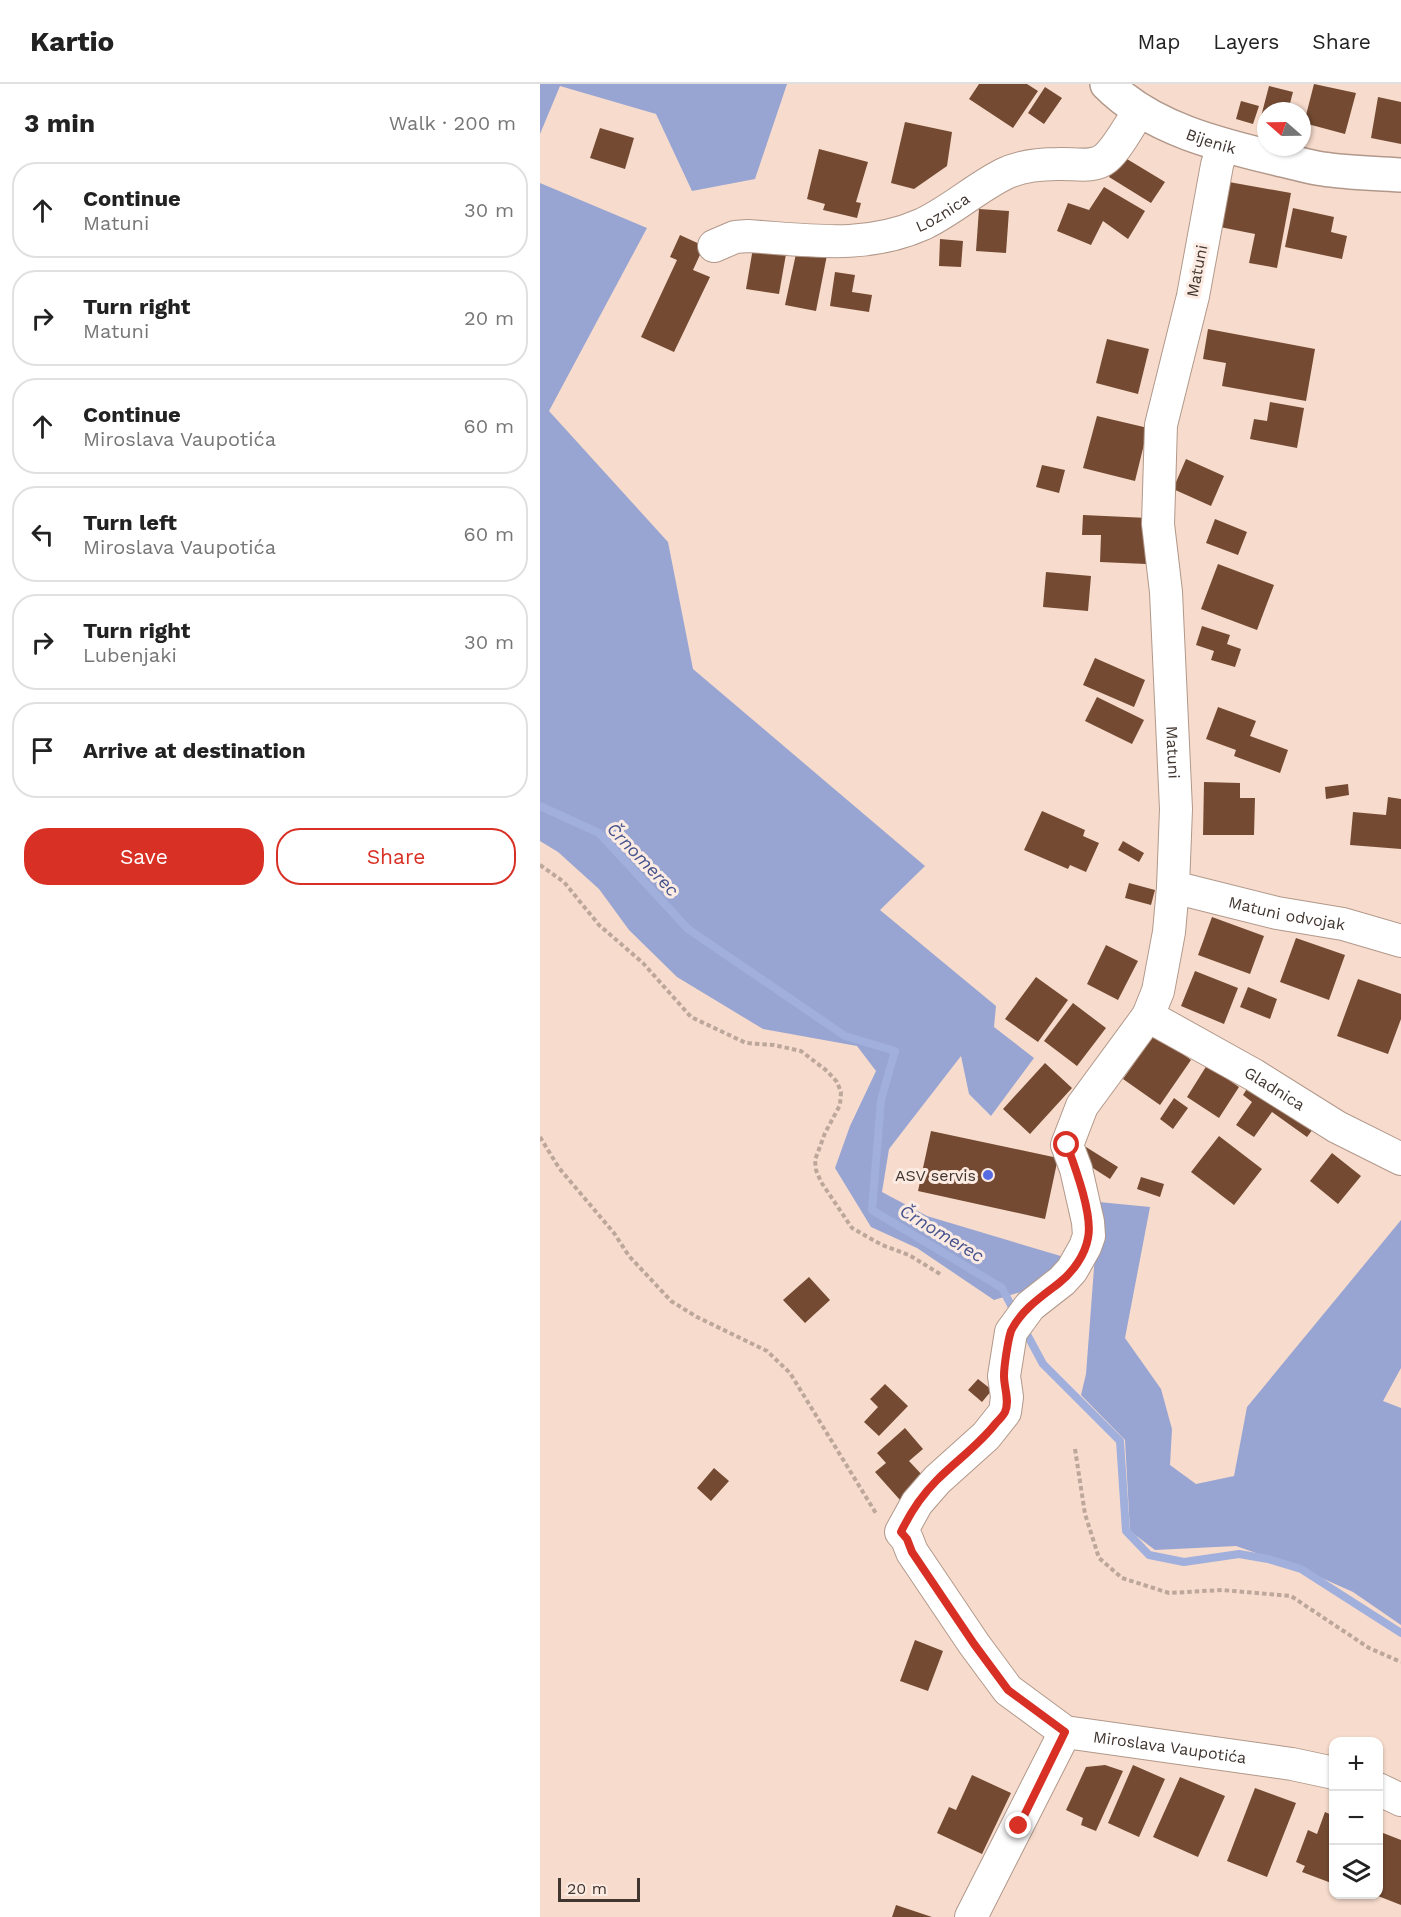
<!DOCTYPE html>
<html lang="en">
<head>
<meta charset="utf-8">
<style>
	body { margin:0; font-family:"Work Sans",sans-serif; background:#f6f6f6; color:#222 }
	.controls { position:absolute; right:18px; bottom:18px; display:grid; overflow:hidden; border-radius:12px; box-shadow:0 2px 4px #0004 }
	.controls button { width:54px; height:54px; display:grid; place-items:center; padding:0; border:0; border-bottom:2px solid #e0e0e0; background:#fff; color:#222; font:30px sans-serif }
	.compass { position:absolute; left:717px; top:18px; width:54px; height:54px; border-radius:50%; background:#fff; box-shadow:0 2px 4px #0004; rotate:290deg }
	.scale { position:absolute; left:18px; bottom:15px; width:82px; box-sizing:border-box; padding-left:6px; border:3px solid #40352f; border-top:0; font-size:16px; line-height:21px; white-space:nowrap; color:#40352f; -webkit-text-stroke:4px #fcebe2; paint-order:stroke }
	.stop { position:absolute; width:18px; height:18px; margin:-14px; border:4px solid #d93025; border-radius:50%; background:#fff }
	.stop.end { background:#d93025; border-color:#fff; box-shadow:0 2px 6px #0008 }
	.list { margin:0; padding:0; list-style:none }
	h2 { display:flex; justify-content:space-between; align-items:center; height:78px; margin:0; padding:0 24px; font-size:26px }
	h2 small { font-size:20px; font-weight:400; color:#767676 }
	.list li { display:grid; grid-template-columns:39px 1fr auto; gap:18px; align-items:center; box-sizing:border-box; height:96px; margin:0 12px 12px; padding:0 12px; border:2px solid #e0e0e0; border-radius:24px }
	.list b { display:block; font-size:22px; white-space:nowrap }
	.list p { margin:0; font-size:20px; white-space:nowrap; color:#767676 }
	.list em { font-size:20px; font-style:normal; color:#767676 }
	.actions { display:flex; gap:12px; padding:18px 24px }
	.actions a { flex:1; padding:14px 0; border:2px solid #d93025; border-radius:24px; text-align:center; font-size:21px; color:#d93025 }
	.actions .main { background:#d93025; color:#fff }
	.icon { flex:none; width:33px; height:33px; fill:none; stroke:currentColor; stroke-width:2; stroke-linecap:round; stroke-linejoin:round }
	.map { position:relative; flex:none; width:861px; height:1833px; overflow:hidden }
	header { display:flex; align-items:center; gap:36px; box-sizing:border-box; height:84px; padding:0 30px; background:#fff; border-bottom:2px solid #e0e0e0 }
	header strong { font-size:28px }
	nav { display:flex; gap:33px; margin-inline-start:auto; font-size:21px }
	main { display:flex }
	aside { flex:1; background:#fff }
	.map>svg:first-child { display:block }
	.forest { fill:#98a5d2 }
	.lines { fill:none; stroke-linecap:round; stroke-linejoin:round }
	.stream { stroke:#a1afdc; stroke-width:8 }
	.building { fill:#744a32 }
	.minor-casing { stroke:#b1988a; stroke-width:34 }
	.major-casing { stroke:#b1988a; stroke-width:36 }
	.path { stroke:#bda79b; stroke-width:4; stroke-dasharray:4.5 3; stroke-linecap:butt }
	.minor { stroke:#fff; stroke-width:32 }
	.major { stroke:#fff; stroke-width:33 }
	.route { stroke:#d93025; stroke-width:8 }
	.poi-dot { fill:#566be1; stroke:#fcebe2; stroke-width:2 }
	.labels { text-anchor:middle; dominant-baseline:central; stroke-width:6; stroke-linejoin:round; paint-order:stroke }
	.street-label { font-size:16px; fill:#40352f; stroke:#fcebe2 }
	.poi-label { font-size:16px; fill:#40352f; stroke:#fcebe2; text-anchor:end }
	.water-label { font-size:18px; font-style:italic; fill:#44528d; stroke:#fcebe2 }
</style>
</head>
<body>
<header>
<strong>Kartio</strong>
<nav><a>Map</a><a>Layers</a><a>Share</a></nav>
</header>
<main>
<aside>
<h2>3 min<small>Walk · 200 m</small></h2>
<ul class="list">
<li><svg class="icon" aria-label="ahead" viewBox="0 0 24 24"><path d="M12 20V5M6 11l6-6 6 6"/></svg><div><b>Continue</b><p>Matuni</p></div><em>30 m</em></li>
<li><svg class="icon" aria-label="right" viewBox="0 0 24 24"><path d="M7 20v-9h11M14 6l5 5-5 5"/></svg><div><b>Turn right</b><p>Matuni</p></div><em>20 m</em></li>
<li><svg class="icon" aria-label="ahead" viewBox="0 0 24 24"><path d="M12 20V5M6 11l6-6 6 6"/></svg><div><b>Continue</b><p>Miroslava Vaupotića</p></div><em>60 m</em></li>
<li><svg class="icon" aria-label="left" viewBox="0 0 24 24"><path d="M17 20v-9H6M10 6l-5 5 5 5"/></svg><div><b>Turn left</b><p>Miroslava Vaupotića</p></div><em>60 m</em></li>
<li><svg class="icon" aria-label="right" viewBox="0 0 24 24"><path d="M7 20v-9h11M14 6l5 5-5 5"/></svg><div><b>Turn right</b><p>Lubenjaki</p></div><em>30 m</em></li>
<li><svg class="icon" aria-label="arrive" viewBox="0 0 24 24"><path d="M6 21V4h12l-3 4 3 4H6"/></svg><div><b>Arrive at destination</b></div></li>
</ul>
<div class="actions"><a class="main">Save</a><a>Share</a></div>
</aside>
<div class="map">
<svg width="861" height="1833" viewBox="0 0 861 1833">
	<rect width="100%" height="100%" fill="#f7dccd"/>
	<!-- forest -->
	<path class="forest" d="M0,0h247l-32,95 -63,12 -36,-77 -96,-28 -20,48z
		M0,99l107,45 -98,183 119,131 25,127 232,197 -45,44 116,96 -2,21 40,31 -43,58 -22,-22 -8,-38 -72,93 -7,43 45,24 137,41 -30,31 -40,12 -77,-52 -46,-21 -36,-59 15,-42 26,-55 -19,-25 -94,-17 -86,-52 -48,-47 -30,-41 -41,-37 -18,-11z
		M559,1118l51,5 -25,131 36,51 11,40 -2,36 26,19 38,-8 13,-69 154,-187v148l-18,33 18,7v217l-48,-33 -56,-25 -61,-21 -81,4 -25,-19 -5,-91 -44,-45 5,-21z"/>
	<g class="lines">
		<!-- stream -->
		<path class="stream" d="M0,722l59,27 89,96 157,107 50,15 -14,49 -9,110 130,78 13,25
			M483,1243l20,37 77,77 6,90 23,24 35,7 55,-8 29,5 33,10 100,64"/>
	</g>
	<!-- building -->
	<path class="building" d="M439,0h48l11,7 -25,37 -44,-29z
		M774,0l42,9 -11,41 -41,-11z
		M729,2l24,6 -5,19h-22v19l-8,-2z
		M505,3l17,11 -18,26 -16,-11z
		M838,13l23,5v42l-30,-6z
		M701,17l18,5 -6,18 -17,-5z
		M365,38l47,10 -5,34 -33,23 -23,-6z
		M60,44l34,10 -9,31 -35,-11z
		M279,65l49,13 -12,40 5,1 -4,15 -34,-8 2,-6 -18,-5z
		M582,72l43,26 -14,21 -42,-26z
		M689,98l62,11 -14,75 -28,-5 6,-29 -35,-7z
		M564,103l41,24 -17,28 -25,-18 -12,24 -34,-14 11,-28 21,7z
		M753,124l41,9 -3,15 16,4 -5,23 -57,-12z
		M439,125l30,2 -3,42 -30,-2z
		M140,151l24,11 -11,24 17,7 -36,75 -33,-15 36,-77 -7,-3z
		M400,155l23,2 -2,26 -22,-1z
		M213,164l33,6 -7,40 -33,-5z
		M257,165l30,6 -11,56 -31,-6z
		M295,188l20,3 -3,17 20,3 -3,17 -39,-6z
		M668,245l107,20 -9,52 -84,-15 4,-23 -23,-4z
		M567,255l42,10 -11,45 -42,-11z
		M730,318l34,6 -7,40 -47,-9 4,-20 13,2z
		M557,332l51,12 -13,53 -52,-13z
		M646,375l38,17 -13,30 -38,-17z
		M502,381l23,5 -6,23 -23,-6z
		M543,431l65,3 -2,46 -46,-2 1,-27h-19z
		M675,435l32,13 -9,23 -32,-12z
		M678,480l56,21 -17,45 -56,-21z
		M506,488l45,4 -3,35 -45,-4z
		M662,542l28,9 -3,9 14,5 -6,18 -24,-7 3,-9 -18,-6z
		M555,574l50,22 -11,27 -51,-22z
		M557,613l47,23 -12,24 -47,-23z
		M678,623l38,14 -6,15 38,14 -8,23 -46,-17 2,-6 -30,-11z
		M664,698l36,1v15h15l-1,37h-51z
		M808,700l1,11 -23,4 -1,-12z
		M848,713l13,2v50l-51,-4 3,-33 33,3z
		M502,727l43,19 -2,6 16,7 -13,29 -16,-7 -2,4 -44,-19z
		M583,757l21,12 -5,9 -21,-12z
		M589,799l26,7 -4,15 -26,-7z
		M672,833l52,19 -14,38 -52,-19z
		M756,854l49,17 -16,45 -49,-18z
		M566,861l32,16 -20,39 -31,-16z
		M655,887l43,17 -14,36 -43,-18z
		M496,893l32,23 -30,42 -33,-23z
		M818,895l43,15v25l-13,35 -51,-18z
		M708,903l29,12 -7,20 -30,-12z
		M533,919l33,25 -29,38 -33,-25z
		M615,950l36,26 -31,45 -37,-26z
		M505,979l27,25 -42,46 -27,-25z
		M667,981l32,22 -20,31 -32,-21z
		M710,1000l63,45 -6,8 -35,-25 -18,25 -18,-12 16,-23 -9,-7z
		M634,1014l14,10 -15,21 -13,-10z
		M391,1047l127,27 -13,61 -127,-28z
		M679,1052l43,33 -28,36 -43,-33z
		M546,1063l32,20 -8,12 -25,-16 -1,-14z
		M792,1069l29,23 -23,28 -28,-23z
		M601,1093l23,7 -4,13 -23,-8z
		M269,1193l21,23 -25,23 -22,-23z
		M438,1295l14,11 -10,12 -14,-12z
		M345,1300l23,22 -29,30 -15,-14 14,-15 -8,-8z
		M365,1344l18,21 -14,12 15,16 -24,23 -25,-28 11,-9 -9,-10z
		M174,1384l15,13 -18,20 -14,-13z
		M375,1556l28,11 -15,40 -28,-10z
		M565,1681l18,6 -27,60 -15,-6 2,-7 -17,-8 20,-43z
		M593,1681l32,14 -26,58 -31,-14z
		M432,1691l39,18 -29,61 -45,-21 12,-26 7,3z
		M640,1693l45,19 -27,61 -45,-20z
		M715,1704l41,15 -29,74 -40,-16z
		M785,1728l9,4v68l-32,-12 3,-6 -9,-4 12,-32 9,4z
		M838,1747l23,9v65l-23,-9z
		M356,1821l36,12h-40z"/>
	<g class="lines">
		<defs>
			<g id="minor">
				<path id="s1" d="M683,61l-6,20 -24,131 -32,129 -3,99 8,68 10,217 -3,78 -4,45 -11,59 -10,25 -66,90 -15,39 9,24 12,53 1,14 -4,11 -13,23 -10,11 -32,25 -19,26 -7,44 3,21 -2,15 -19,24 -49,44 -20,23 -16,29 6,7 5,13 62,92 34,46 57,42 227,32 42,9"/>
				<path id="s2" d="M174,162l21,-9 13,-1c61,4 117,14 175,-12 29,-14 53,-36 81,-50 16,-8 36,-10 54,-10 15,-1 35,5 48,-6 12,-10 24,-34 34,-48"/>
				<path id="s3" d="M633,803l104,26 66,11 58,17"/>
				<path id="s4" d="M608,932l106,59 83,52 64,32"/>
				<path d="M838,1705l23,11"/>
				<path d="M431,1833l94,-185"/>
			</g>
			<g id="major">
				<path id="s5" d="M567,0c43,44 112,61 171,75 15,3 30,8 45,10 25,4 52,4 78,6"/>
			</g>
		</defs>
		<!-- minor casing -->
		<use href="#minor" class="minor-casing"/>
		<!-- major casing -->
		<use href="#major" class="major-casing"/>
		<!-- path -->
		<path class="path" d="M0,781l24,17 35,43 44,38 48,54 55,26 28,2 27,6 26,20 10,11 4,10 -1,13 -15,28 -10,27 1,10 5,12 31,46 30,17 27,10 31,19
			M0,1053l19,31 55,65 15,23 42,45 26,16 70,34 23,22 87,142
			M535,1365l10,65 14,44 23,20 47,15 53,-3 69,6 78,52 32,14"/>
		<!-- minor -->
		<use href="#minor" class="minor"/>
		<!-- major -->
		<use href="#major" class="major"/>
	</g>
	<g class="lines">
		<!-- route -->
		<path class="route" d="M479,1742l46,-94 -57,-42 -34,-46 -62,-92 -5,-13 -6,-7c9,-19 21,-37 36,-52 20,-20 42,-35 59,-57 3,-3 7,-7 9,-11 5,-11 -1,-24 -1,-36 0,-10 4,-36 7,-45 10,-21 31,-35 48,-48 14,-11 26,-28 29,-45 5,-23 -13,-71 -21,-93"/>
	</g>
	<!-- markers -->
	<circle class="poi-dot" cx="448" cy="1091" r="6"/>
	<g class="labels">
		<!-- street labels -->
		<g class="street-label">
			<text stroke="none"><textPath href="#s5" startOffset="120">Bijenik</textPath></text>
			<text stroke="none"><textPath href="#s2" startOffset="236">Loznica</textPath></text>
			<text transform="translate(657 187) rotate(-79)">Matuni</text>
			<text stroke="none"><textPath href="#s1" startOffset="615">Matuni</textPath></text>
			<text stroke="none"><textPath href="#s3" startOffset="117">Matuni odvojak</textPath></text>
			<text stroke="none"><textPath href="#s4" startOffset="146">Gladnica</textPath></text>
			<text stroke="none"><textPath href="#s1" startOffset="1864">Miroslava Vaupotića</textPath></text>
		</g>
		<!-- poi labels -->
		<g class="poi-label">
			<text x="436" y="1091">ASV servis</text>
		</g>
		<!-- water labels -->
		<g class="water-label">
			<text transform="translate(103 775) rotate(46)">Črnomerec</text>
			<text transform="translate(402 1149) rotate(31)">Črnomerec</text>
		</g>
	</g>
</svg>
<div class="controls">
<button>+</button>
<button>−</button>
<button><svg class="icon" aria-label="layers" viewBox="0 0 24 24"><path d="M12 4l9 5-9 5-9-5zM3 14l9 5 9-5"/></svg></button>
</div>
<svg class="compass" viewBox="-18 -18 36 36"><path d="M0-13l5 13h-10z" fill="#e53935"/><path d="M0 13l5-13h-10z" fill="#767676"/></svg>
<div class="scale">20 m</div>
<div class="stop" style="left:527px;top:1061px"></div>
<div class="stop end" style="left:479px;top:1742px"></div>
</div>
</main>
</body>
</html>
